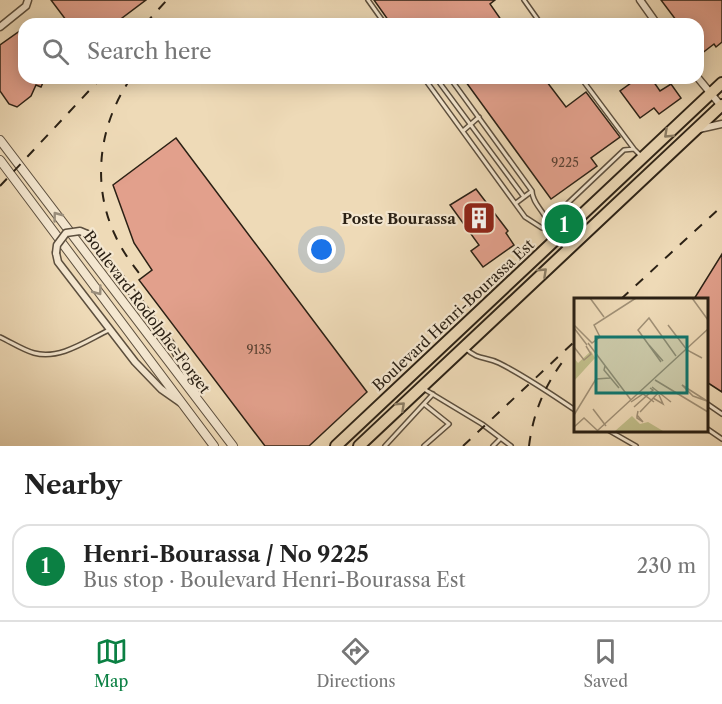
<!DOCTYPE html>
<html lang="en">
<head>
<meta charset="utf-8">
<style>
	body { margin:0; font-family:"Libre Caslon Text",serif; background:#f6f6f6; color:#222 }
	.you { position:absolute; left:322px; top:250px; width:21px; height:21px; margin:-15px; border:4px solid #fff; border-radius:50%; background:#1a73e8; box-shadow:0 0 0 9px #1a73e833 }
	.badge { display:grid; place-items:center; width:39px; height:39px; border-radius:50%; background:#0b8043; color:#fff; font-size:20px; font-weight:700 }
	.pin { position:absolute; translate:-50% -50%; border:3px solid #fff; box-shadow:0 2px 6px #0006 }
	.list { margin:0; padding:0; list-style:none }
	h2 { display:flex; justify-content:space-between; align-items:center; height:78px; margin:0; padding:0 24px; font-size:26px }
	h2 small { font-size:20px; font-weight:400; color:#767676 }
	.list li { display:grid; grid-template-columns:39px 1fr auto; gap:18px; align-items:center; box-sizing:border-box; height:84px; margin:0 12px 12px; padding:0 12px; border:2px solid #e0e0e0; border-radius:18px }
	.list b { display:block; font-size:22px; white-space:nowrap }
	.list p { margin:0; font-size:20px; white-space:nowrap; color:#767676 }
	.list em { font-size:20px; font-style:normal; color:#767676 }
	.icon { flex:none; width:33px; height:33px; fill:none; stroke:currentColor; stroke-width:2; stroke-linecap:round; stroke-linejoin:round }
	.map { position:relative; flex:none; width:722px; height:446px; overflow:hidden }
	.search { position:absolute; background:#fff; box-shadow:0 3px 15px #0003; left:18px; right:18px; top:18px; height:66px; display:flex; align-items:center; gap:15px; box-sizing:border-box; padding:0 21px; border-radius:18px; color:#767676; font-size:22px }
	.sheet { height:174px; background:#fff }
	nav { display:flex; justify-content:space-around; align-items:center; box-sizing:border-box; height:84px; border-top:2px solid #e0e0e0; background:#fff; font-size:16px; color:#767676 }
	nav a { display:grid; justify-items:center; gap:3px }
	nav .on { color:#0b8043 }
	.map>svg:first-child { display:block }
	.building { fill:#e2a08c; stroke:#2b2115; stroke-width:1.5 }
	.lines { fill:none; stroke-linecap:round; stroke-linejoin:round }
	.service-casing { stroke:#5c4f3e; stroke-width:6 }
	.minor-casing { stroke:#5c4f3e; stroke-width:9 }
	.tertiary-casing { stroke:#5c4f3e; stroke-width:10 }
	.primary-casing { stroke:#2b2115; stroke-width:14 }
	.service { stroke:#f4e7d0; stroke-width:3 }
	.minor { stroke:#f4e7d0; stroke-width:6 }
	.tertiary { stroke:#f4e7d0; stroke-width:8 }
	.primary { stroke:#eedab7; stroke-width:10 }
	.rail { stroke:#2b2115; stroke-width:2; stroke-dasharray:10 10; stroke-linecap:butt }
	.minor-bridge-casing { stroke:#5c4f3e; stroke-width:9; stroke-linecap:butt }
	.minor-bridge { stroke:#f4e7d0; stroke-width:6 }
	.oneway { stroke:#8c7e66 }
	.oneway2 { stroke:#9a8e7c }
	.labels { text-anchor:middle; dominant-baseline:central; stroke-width:4.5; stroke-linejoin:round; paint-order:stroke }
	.number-label { font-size:12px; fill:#594133 }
	.poi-label { font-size:15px; font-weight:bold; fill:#2b2115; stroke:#f4e7d0; text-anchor:end }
	.street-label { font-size:15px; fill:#2b2115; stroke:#f4e7d0 }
	.inset-road { fill:none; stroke:#a09076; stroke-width:1.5 }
	.view { fill:#0f766e; fill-opacity:0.15; stroke:#0f766e; stroke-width:3 }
	.inset-edge { fill:none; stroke:#2b2115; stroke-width:3 }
</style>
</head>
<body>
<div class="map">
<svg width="722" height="446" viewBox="0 0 722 446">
	<rect width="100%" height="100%" fill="#eedab7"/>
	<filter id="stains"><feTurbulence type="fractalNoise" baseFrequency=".00333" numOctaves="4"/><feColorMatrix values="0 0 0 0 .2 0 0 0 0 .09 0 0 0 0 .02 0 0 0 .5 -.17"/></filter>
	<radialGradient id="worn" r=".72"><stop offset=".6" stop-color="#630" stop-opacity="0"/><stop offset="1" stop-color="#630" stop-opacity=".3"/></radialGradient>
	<!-- building -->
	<path class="building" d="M51,0h95l-32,24h-45z
		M374,0h121l-5,4 14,20h-113z
		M661,0h61v42l-6,5 -2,-3 -13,10 -3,-4v-26h-19z
		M24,28v50h21l-4,9 -5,-2 -5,11 -14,11 -8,-3 -9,-13v-46z
		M463,78h81l22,29 20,-15 34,45 -29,21 6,8 -46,33z
		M638,78h13l9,13 11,-7 10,14 -22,16 -5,-6 -14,10 -20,-27z
		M176,138l191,254 -58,54h-44l-126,-166 13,-10 -18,-27 -21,-58z
		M476,189l32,42 -2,2 8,12 -31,22 -12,-16 8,-6 -29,-40z
		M722,254v138l-17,-11v-82h-11z"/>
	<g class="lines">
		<defs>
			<path id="service" d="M368,0l17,24
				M524,0l17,24
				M424,78l101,139 17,11h6c1,-14 -16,-23 -16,-37l-82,-113
				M436,78l88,119
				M581,78l53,71
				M463,131l16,-14
				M516,203l16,-12
				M548,222l76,-72 10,-1 7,7
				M548,228l18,20
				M0,337c11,5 23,13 34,16 26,7 52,-12 75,-23
				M465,348c14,13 20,8 34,15 26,13 51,30 76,47
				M424,389l58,35 29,22
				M706,403l16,11
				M424,404l25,20 -25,22
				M706,428l16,11
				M608,430l28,16
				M385,446l48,-52
				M493,446l7,-7"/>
			<path id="minor" d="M640,0l17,24
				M0,27l26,-21 2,-6
				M698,78l24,29
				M699,129l23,-5
				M87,234l85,111 25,50
				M56,253l2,9 77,100 26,27 20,14"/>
			<path id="tertiary" d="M0,140l233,306
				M0,160l214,286"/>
			<path id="primary" d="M336,446l386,-363
				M359,446l363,-341"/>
		</defs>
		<!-- service casing -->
		<use href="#service" class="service-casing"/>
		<!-- minor casing -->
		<use href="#minor" class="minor-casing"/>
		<!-- tertiary casing -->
		<use href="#tertiary" class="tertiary-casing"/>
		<!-- primary casing -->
		<use href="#primary" class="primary-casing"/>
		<!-- service -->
		<use href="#service" class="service"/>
		<!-- minor -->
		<use href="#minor" class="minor"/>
		<!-- tertiary -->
		<use href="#tertiary" class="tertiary"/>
		<!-- primary -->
		<use href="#primary" class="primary"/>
		<!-- rail -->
		<path class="rail" d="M145,24l22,-24
			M170,24l1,-1
			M131,78c-32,46 -40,106 -16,157 7,16 17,29 27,42
			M0,186l101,-108
			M621,299l101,-93
			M463,446l112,-105
			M529,446c4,-32 15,-60 35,-86"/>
		<defs>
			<path id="minor-bridge" d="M56,253l1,-8 9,-12 14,-2 7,3"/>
		</defs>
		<!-- minor-bridge casing -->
		<use href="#minor-bridge" class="minor-bridge-casing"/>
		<!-- minor-bridge -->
		<use href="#minor-bridge" class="minor-bridge"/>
	</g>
	<!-- one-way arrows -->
	<defs><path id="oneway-chevron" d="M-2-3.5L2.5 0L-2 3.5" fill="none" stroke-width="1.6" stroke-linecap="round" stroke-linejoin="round" transform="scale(1.5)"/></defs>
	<g class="oneway">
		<use href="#oneway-chevron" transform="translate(668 134) rotate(137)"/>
		<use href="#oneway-chevron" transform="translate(543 272) rotate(-43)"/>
		<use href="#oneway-chevron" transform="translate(401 406) rotate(-43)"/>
	</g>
	<g class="oneway2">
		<use href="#oneway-chevron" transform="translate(57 216) rotate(-127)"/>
		<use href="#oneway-chevron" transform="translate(98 291) rotate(53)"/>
	</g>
	<!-- icons -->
	<defs>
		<symbol id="building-square" viewBox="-11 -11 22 22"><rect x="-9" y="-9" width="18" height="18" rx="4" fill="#8f2418" stroke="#f4e7d0"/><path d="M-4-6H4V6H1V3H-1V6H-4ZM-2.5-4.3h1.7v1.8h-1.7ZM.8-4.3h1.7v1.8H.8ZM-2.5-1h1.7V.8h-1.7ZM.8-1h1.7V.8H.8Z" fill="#fff"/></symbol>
	</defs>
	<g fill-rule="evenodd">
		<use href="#building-square" x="460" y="199" width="38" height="38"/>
	</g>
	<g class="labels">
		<!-- number labels -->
		<g class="number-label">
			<text x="565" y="162">9225</text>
			<text x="259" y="349">9135</text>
		</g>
		<!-- poi labels -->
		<g class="poi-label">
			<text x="456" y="218">Poste Bourassa</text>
		</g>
		<!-- street labels -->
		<g class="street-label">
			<text transform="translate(147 312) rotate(53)">Boulevard Rodolphe-Forget</text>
			<text transform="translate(453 315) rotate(-43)">Boulevard Henri-Bourassa Est</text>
		</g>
	</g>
	<!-- overview -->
	<g transform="translate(574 298)">
		<rect width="134" height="134" fill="#eedab7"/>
		<path d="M17,53l4,7 -21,23v-23l4,5zM58,118l8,8 8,-2 15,9h-48z" fill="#c0bd89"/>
		<path class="inset-road" d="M16,0l14,19M118,0l16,22M0,27l18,18 8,-6 -6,-12 42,-27M94,27l19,25 15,8M0,30l13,17M14,45l43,57M75,47l14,16M0,49l10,13 7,-6 -5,-8M87,64l-23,-32 11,-12 27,38M31,68l-1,4 15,18M81,82l53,32M108,87l25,16 -14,-5zM78,89l19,15M79,100l10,6 -4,-9M57,104l12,-8 11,8M60,109l19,-17 -3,-2M19,111l13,17M66,114l19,-20M0,117l22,-36 14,-1M63,117l6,7 -6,-4v-2l1,-5M0,129l10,-9 14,13M23,133l111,-102"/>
		<path class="view" d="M22,39h91v56h-91z"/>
		<rect width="134" height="134" class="inset-edge"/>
	</g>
	<rect width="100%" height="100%" filter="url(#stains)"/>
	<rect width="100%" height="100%" fill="url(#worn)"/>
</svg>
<div class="you"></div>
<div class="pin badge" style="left:564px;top:224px">1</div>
<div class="search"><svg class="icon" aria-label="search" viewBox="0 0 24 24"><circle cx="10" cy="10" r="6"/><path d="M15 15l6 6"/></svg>Search here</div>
</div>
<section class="sheet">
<h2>Nearby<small></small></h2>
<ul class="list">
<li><span class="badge">1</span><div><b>Henri-Bourassa / No 9225</b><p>Bus stop · Boulevard Henri-Bourassa Est</p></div><em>230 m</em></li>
</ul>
</section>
<nav>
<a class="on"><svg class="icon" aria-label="map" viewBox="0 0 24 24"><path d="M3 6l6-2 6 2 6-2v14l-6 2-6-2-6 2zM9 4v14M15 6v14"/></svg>Map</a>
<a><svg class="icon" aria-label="directions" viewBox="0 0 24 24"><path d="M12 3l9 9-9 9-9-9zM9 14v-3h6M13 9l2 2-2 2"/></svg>Directions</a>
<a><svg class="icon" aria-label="saved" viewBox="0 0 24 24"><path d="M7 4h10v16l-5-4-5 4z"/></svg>Saved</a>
</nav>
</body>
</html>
